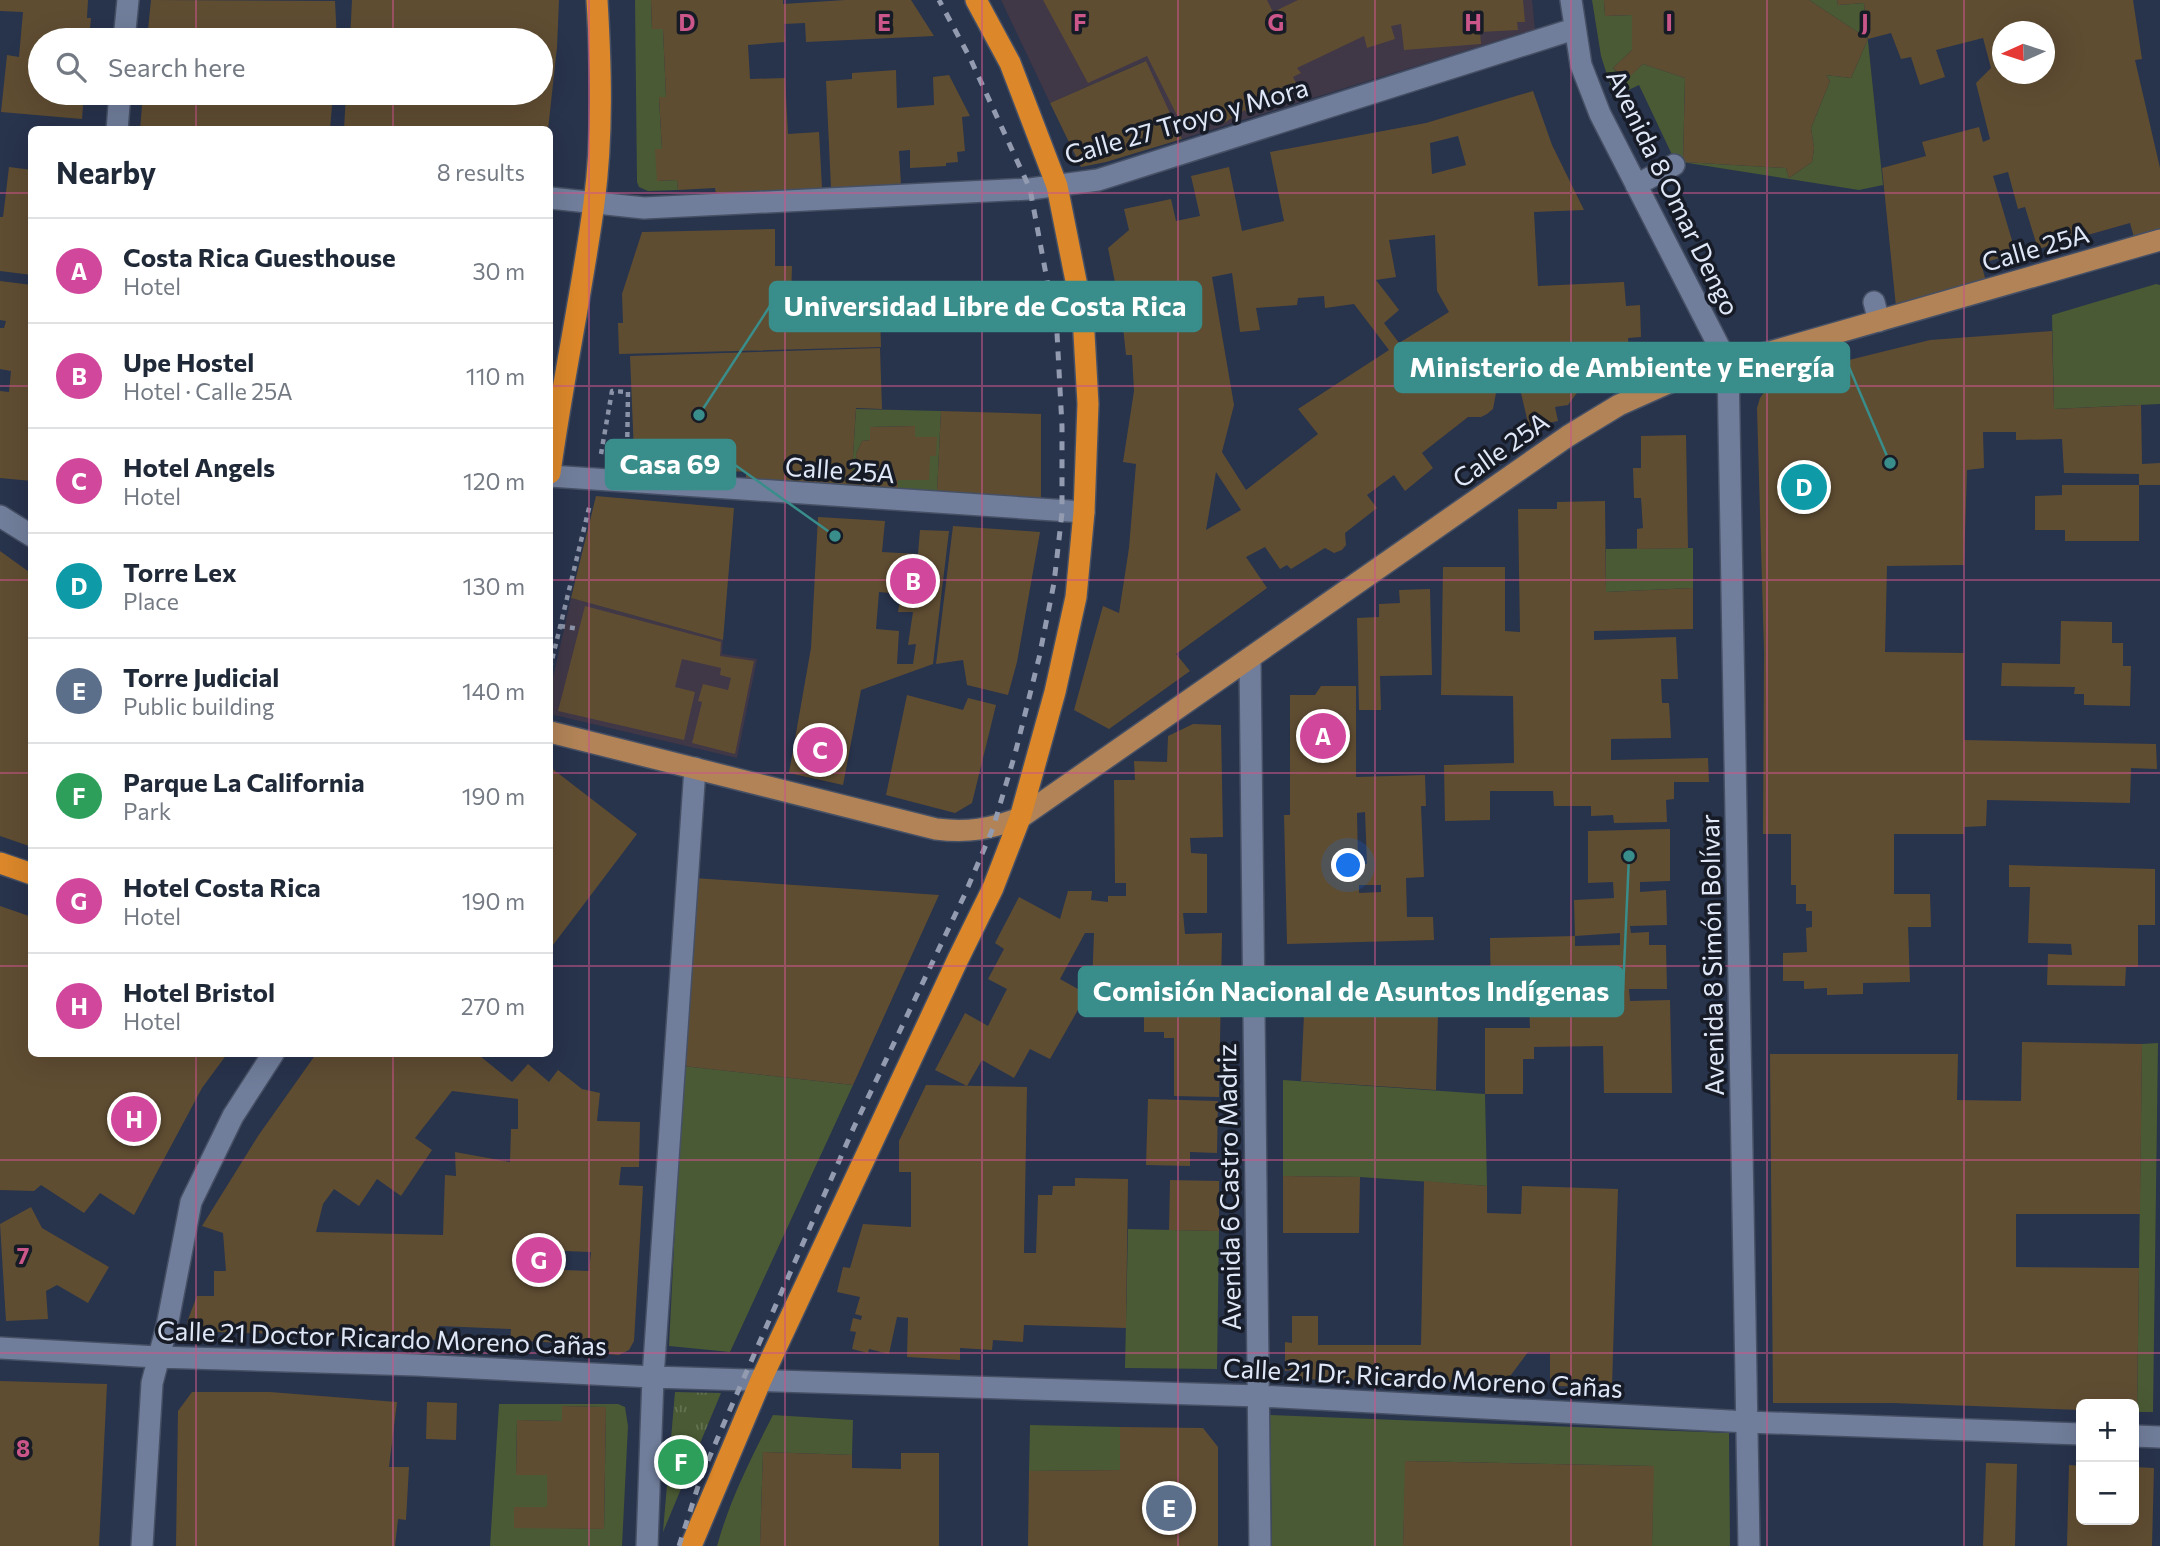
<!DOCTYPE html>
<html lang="en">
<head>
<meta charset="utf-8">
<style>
	body { margin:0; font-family:Commissioner,sans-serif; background:#f6f6f7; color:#1f2937 }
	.controls { position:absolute; right:21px; bottom:21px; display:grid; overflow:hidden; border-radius:10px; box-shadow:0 7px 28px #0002 }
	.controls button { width:63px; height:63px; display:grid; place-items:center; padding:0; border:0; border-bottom:2px solid #e0e1e3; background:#fff; color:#1f2937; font:35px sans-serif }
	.compass { position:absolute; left:1992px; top:21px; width:63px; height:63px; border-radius:50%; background:#fff; box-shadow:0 7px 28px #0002; rotate:267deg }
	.you { position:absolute; left:1349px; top:866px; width:24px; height:24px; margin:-18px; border:5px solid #fff; border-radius:50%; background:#1a73e8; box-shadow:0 0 0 10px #1a73e833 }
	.badge { display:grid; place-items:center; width:46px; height:46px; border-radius:50%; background:#1a73e8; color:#fff; font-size:23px; font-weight:700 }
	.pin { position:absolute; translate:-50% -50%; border:4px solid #fff; box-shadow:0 2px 7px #0006 }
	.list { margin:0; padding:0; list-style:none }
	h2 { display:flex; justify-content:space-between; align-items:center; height:91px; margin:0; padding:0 28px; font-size:30px }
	h2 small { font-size:23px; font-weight:400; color:#747a83 }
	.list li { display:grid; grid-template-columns:46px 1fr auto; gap:21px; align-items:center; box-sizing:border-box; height:105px; padding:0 28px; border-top:2px solid #e0e1e3 }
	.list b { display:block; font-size:26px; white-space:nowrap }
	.list p { margin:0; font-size:23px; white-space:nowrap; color:#747a83 }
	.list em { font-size:23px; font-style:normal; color:#747a83 }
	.icon { flex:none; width:38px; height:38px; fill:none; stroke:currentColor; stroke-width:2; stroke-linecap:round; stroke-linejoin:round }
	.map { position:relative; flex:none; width:2160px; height:1546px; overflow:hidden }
	.search { position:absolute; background:#fff; box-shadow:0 7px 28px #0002; left:28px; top:28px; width:525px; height:77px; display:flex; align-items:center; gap:18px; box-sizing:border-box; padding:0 24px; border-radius:38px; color:#747a83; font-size:26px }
	.panel { position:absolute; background:#fff; box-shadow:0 7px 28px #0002; left:28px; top:126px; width:525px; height:931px; border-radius:10px }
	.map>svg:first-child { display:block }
	.education { fill:#403747 }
	.green { fill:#4a5a34; fill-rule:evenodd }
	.park { fill:url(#park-tufts) }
	.building { fill:#5f4d32; fill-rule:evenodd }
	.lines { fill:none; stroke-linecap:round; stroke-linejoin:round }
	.minor-casing { stroke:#465065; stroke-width:24 }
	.major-casing { stroke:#465065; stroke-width:24 }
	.highway-casing { stroke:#465065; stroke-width:24 }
	.path { stroke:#8a93a7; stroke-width:4.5; stroke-dasharray:5 5; stroke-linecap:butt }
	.minor { stroke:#717e9b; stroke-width:21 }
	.major { stroke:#b18357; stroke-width:21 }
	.highway { stroke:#db872a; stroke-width:21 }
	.rail { stroke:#929baf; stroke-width:5; stroke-dasharray:9 9; stroke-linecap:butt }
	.grid { fill:none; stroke:#cb568a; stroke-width:2; stroke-opacity:0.55 }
	.labels { text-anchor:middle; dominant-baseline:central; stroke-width:7; stroke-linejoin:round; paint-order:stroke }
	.street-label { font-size:26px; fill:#e0e8f8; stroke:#161b26 }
	.grid-label { font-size:23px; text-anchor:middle; font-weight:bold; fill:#cb568a; stroke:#161b26; stroke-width:7; stroke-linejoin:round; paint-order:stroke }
	.leader { fill:none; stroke:#398d8a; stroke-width:2.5 }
	.callout-dot { fill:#398d8a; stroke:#161b26; stroke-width:2.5 }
	.callout { fill:#398d8a; stroke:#398d8a; stroke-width:2.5 }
	.callout-label { font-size:28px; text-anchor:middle; font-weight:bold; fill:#fff }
</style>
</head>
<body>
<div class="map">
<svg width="2160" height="1546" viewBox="0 0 2160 1546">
	<defs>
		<pattern id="park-tufts" width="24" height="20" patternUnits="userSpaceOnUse" patternTransform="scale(1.75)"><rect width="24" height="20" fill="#4a5a34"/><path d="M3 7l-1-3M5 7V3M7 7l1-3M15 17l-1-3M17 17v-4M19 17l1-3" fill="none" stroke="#647252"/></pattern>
	</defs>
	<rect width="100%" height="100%" fill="#28334c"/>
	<!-- education -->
	<path class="education" d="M1001,0h531l3,29 -353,110 -37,-78 -95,42z
		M571,598l152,42 -1,14 35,5 -20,99 -187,-44v-23z"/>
	<!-- green -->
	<path class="green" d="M635,0h24l-8,1 1,28h11l3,68 -7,1 3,51h-6l2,32 19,-1 1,10 -30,1 -9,-4 -2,-5z
		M1592,0h12l1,16 27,-1v35l-19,18 12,12 18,-16 42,14 -2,84 103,6 3,10 23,-16 2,-14 -3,-20 19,-47 -4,-6 25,3 17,-39 -59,-39h28l1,5 26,-2 19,182 -24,5 -184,-29 -36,-76 -25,12 -13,-41z
		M2156,284l4,1v119l-106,5 -2,-94z
		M856,409l85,2 -4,82 -39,-3v-10l32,-24 6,-19h-21l-1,-11 -44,1v13l-8,1 -6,13 1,15 3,2h-8z
		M1693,548v40l-87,4v-43z
		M2158,1043l-5,369h-16l5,-368z
		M683,1066l170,19 -123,267 -61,-6z
		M1283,1080l202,14 2,92 -127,-9 -77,-1z
		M1128,1229l91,2 -2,138 -92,-1z
		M499,1404h119l7,3 3,19 -6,120h-132zM563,1406l43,1 -2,122 -90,-2 1,-20h32v-32l-31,-1 1,-54 45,1z
		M773,1415l80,5 -1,35 -89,-3 -3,94h-43c13,-47 34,-88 56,-131z
		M1270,1415l459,18 1,113h-78l1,-80 -247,-5 -3,85h-131z
		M1030,1425l90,2v43l-91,1z"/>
	<!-- park -->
	<path class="park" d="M675,1392l46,1 -58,139z"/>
	<!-- building -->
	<path class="building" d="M0,0h88l-1,18h4l-2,22h-49v53h44l-2,26 -81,-7 6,-57 12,2 4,-45 -23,-1z
		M151,0l184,1 2,39h-190z
		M352,0h207l-2,47 -9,83h-204l2,-37h195v-53h-191z
		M651,0h132v4l62,-4h66l23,36 -128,6 -1,-19 -21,1 1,18 -37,3 2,34 35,-1 3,56 31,-2 3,56 -106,6 -1,-6 -37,2 -1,-10 -20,1 -2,-32h7l-3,-52h7l-3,-68h-11z
		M1043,0h224l6,12 25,-12h225l2,22h-8l1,8 -38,2 1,12 -77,6 -3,-26 -10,2 4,13 -28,9 -3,-12 -67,32 4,5 -8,4 5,10 -51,27 -2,-4 -23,14 -3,-8 -33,17 -39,-77 -59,27z
		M1604,0h205l59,39 -17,39 -25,-3 4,6 -19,47 3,20 -2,14 -23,16 -3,-10 -103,-6 2,-84 -42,-14 -17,16 -13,-12 19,-18v-35l-27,1z
		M1837,0h296l9,59 -7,1 25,108v67l-25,6 -5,-18 -92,26 -13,-42 -7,2 -10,-37 -15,4 23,78 -35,9 6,22 -91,22 -14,-139 44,-12 -4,-14 57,-15 4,15 7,-3 -14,-56 15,-15 -8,-30 -47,12 9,27 -25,8 -9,-28 -10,2 -10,-26 -23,6 -4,-36 -26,2zM2002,32h42l1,42h-43z
		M1146,61l36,78 -76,23 -25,5 -31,-64z
		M896,70l1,38 37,-3 -1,-28 16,-2 21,41 -8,1 3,34 -8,1 1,10 -12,1v3l-36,2v-18l-11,1 2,34 -70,3 -5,-107 26,-2v-6z
		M1533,91l19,54 32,65 -50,2 4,74 86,-4 2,24 14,-1 1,32 -13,1 2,19 -28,2 -34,46 -13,2 3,14 -29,6 -12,-51 -21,17 -3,16 -6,5 -6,3h-13l-46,36 11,15 -28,23 -11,-16 -27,20 10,13 -32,25 1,12 -4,5 -8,3 -9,-5 -34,21 -4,-4 -7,4 -15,-22 -19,10 21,31 -91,66 14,17 -81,58 -35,-19 29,-104 16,7 10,-65 7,-84 -13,-2 11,-71 -2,-36h-6l-4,-38 -14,-69 21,-18 -5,-21 47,-10 5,22 24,-5 -9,-40 38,-9 13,64 42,-10 -14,-69 156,-29zM1458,136l8,29 -34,9 -2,-31zM1435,235l2,56 12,21 -50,31 -15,-20 15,-13 -23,-30 20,-3 -7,-37zM1232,273l8,59 20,-2 -4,-22 41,-3 1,-7 26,-2 1,12 29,-4 35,46 -91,59 20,25 -72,56 -24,-38 12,-47 -22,-128zM1216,472l25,38 -35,20z
		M143,93h190l-3,37h-190z
		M9,167l23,3v105l-32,-4v-54h3z
		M775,229v37h17l-1,33 56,1v-13l18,-1 1,31 14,-1 1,31 -262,7 -1,-31h5l-1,-29 20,-62z
		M0,281l32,4v196l-32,-3v-87l9,1 2,-21 -11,-2v-41h4l2,-7 -6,-1z
		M2052,331l2,78 87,-4 1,59 18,-1v22h-21v-11l-75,-1 -2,-34 -46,1v-8h-33l1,36 -17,2 -3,95 -77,1 -2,86 79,1v87l192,4 1,25 -26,-1 -1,35 -143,-3 -1,26 -22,1v7h-70v60h36l1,33h-23l2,55 -47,1v11l-36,1v-7l-23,1v-8h-21v-28l24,-1 -1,-24 6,-1v-16h-6v-7h-10v-19h-5v-51h-28l1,-182 -7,-244 3,-10 5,-7 80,-30 85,-21z
		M880,348l2,61 -26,-1 -4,63h8l-3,-2 -1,-15 6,-13 8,-1v-13l45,-1v11h22l-1,19h-6l-1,24h-31v10l-152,-10v-8l-106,-7v-10l-6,-1 -4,-98z
		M941,411l100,3v84l-104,-5z
		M1686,435l2,113 -51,1v-20l6,-1 -2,-30h-7l-1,-30h8v-32z
		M2062,485h77v56h-74v-11h-30v-34l27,-1z
		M596,496l138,12 -11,132 -152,-42z
		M1605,501l1,91 87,-4v41l-99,2v9l82,-3 2,42h-17l1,24h7l2,35 -60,1v21l97,-2 1,24h-35v17l-8,1 1,22 -53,1 -1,-8 -22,1v-10h-37l-1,-15h-63v29l-45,1 -1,-56 70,-2 -1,-67 -72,-1 2,-128h62v64l15,1 -2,-123h39v-7z
		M818,517l67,4 -3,31 36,2 2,-24 29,1 -16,133 -72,26 -18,95 -54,-12 22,-125zM879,592l22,2 -3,18h15l-5,33 8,-1 -3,20h-16l2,-33 -23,-2z
		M953,526l87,6 -23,130 -9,33 -41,-10 -4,-25 -27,4z
		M0,551l32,23v273l-32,-11z
		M1430,589l2,86 -52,1 1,34h-22l-2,-92 22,-1v-13l21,-1 -1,-13z
		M585,606l136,36 -1,14 34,5 -19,93 -43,-11 10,-41 -4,-1 5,-17 25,6 3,-12 -11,-3 1,-7 -39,-9 -7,28 20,5 -11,48 -126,-29z
		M2061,621l51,1v21h11v23h8l-1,40 -46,-1v-11h-10l1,-7 -74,-1 1,-23 58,1z
		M1321,686h35v91l69,-2 1,31h-5l3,71 -18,1 1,39h26l1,23 -147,4 -3,-129h6v-120h25zM1365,812l2,52h-9l-1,-51zM1359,885h22v7l-22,1z
		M907,695l56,15 5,-12 28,7 -24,98 -17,10 -69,-18z
		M1193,724l28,1 2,112 -33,1 1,15 16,1v59h-24l2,21 37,-1 -3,164 -45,-1v-58h-10v-6h-20v-45l-52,-1 2,-53h-9l-25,46 27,15 -37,65 -20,-10 -16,29 -32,-18 -15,26 -32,-16 30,-57 23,13 19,-37 -19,-10 16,-30 -9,-6 24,-46 41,22 8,-28h24l-1,9 17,2v-6h18v-13h-11l-1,-103h21l-1,-19 33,1 1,-26z
		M550,767l87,67 -87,115z
		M1670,829v52l-30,1v10l26,-2 1,35 -37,1 1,7 18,-1v13h17l1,44h-38l1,12 40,-1 2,93h-68l-1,-47 -69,1v12h-11v35h-38v-66h45l-1,-23 -38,1 -1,-68 85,-2v10l45,-1v-12l-45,3 -1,-36 40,-2 -1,-16 -25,1v-52z
		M2009,865l146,4v56h-17v42h-12l-1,19 -78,-1 1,-31 24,1 -1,-11 -43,-1 2,-56h-21z
		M694,878l245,17 -86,190 -170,-19z
		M0,906l32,11v137h195l-25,34 -68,127 -34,-22 -16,20 -43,-28 -7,6 -34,-1z
		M1350,988l101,2v12l-7,1v10h-6l-2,77 -135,-9 3,-67 45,2z
		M2022,1042l120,2 -2,170h-124v53l123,1 -2,144h-3v-8h-53v6l-189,-7h-119l-3,-349h188l-1,46 64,1z
		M316,1054h167l-3,2 32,26 16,-18 21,18 9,-12 24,19 18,4 -3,28 43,1 -1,45h-18l-2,18 24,1 -9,155 -5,9 -10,5 -59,-5v-7l-50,-3 1,-11 -72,-3 -1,14 -248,-9 -3,-9 10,-26h17v-25h12l-3,-38 -21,-7 56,-90zM452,1091l66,8v30h-7l-1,33 -55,-10 1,24 -11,-1 -2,60 -127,-3 7,-28 11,-15 25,17 18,-27 24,17 31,-46 -17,-12zM564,1251l27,1 -2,19 -25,-1z
		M926,1085l101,2 -3,166h12l2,-58h14l1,-9h22v-8l53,1 -2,149 -102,-3 -1,17 -30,-2 -1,10 -32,-2v12l-53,-3 1,-39 -11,-1 -8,37 -20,-5 -1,4 -16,-4 4,-17 -6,-1 3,-13 8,2 1,-4 -7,-2 5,-17 -23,-5 6,-25 7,1 13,-44 48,3v-55h-12v-31z
		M1148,1099l70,2 -1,52 -27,-1v14l-44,-1z
		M1283,1176l77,1 -1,56h-76z
		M1170,1180l49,1v50l-50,-1z
		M1424,1181l63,5v27l34,1 1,-28 96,3 -6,198 -62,-1v-34h-22l-23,31 -213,-4v-9l-7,1v-29l7,1v-27h26v29h103z
		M31,1207l11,21 67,39 -21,36 -31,-18 -11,6 2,28 -42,2 -6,-97z
		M0,1381l107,3 -8,162h-99z
		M192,1392h78l127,10 -8,65h20l-3,53 -8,-1 -3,27h-219l2,-135z
		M427,1402l30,1 -1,37 -30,-1z
		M562,1406l44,1 -2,122 -90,-1v-21h33v-32h-31l1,-55 45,1z
		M1120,1427l83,1 15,19v99h-190l1,-75 91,-1z
		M763,1452l89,3v13l49,1v-16h38v93h-179z
		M1405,1461l249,5 -2,80h-249z
		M1986,1463l31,1 -2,82h-32z
		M2069,1465l12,1v54h53v-53l20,1 -2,78h-85z"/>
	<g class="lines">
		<defs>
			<path id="minor" d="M1571,0l10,65 19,49 128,250 21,1182
				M124,40l4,-40
				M117,130l3,-37
				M1636,185l38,-20
				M550,198l94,10 386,-19 68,-9 476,-151
				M1874,302l5,19
				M550,476l534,36
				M0,516l32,20
				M1250,659l10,887
				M0,1348l157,9 259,8 237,12 606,19 489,26 333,12
				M2134,1436l26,1
				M142,1546l10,-163 15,-57 24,-124 42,-86 40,-62
				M647,1546l6,-169 42,-609"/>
			<path id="major" d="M550,732l386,97c32,4 54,0 84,-11l548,-382 51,-31 56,-25 53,-16 432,-124"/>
			<path id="highway" d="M550,473c12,-90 32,-180 44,-270 9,-67 7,-136 3,-203
				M0,863l32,11
				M691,1546l70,-166 197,-421 35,-71 27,-70 35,-126 21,-95 8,-85 4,-108 -5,-88 -26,-130 -47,-123 -34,-63"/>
		</defs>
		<!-- minor casing -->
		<use href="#minor" class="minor-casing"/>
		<!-- major casing -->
		<use href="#major" class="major-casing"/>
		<!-- highway casing -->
		<use href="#highway" class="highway-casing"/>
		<!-- path -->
		<path class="path" d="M601,454l11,-63 16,1
			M627,457l1,-65h3
			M560,626l19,3
			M550,668l40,-164"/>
		<!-- minor -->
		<use href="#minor" class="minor"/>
		<!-- major -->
		<use href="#major" class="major"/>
		<!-- highway -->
		<use href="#highway" class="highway"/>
		<!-- rail -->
		<path class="rail" d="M679,1546l22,-69 24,-56 129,-294 111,-233 28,-66 22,-74 24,-96 15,-75 8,-70v-87l-5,-93 -27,-144 -60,-131 -31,-58"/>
	</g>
	<!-- grid -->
	<path class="grid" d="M196,0v40M393,0v40M589,0v1546M785,0v1546M982,0v1546M1178,0v1546M1375,0v1546M1571,0v1546M1767,0v1546M1964,0v1546M196,93v37M393,93v37M0,193h32M550,193h1610M0,386h32M550,386h1610M0,580h32M550,580h1610M0,773h32M550,773h1610M0,966h32M550,966h1610M196,1054v492M393,1054v492M0,1160h2160M0,1353h2160"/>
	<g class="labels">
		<!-- street labels -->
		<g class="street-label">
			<text transform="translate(1186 120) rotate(-16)">Calle 27 Troyo y Mora</text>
			<text transform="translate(1674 192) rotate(64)">Avenida 8 Omar Dengo</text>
			<text transform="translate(2035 247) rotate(-16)">Calle 25A</text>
			<text transform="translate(1500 449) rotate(-35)">Calle 25A</text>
			<text transform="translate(840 469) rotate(4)">Calle 25A</text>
			<text transform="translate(1711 955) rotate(-91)">Avenida 8 Simón Bolívar</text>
			<text transform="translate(1228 1187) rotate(-91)">Avenida 6 Castro Madriz</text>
			<text transform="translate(382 1337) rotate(2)">Calle 21 Doctor Ricardo Moreno Cañas</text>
			<text transform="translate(1423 1377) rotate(3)">Calle 21 Dr. Ricardo Moreno Cañas</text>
		</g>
	</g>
	<g class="grid-label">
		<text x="687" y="31">D</text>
		<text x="884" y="31">E</text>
		<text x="1080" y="31">F</text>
		<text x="1276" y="31">G</text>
		<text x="1473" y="31">H</text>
		<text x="1669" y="31">I</text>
		<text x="1865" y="31">J</text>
		<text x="23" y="1264">7</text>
		<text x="23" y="1457">8</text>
	</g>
	<!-- callouts -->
	<path class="leader" d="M699 415L770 306M1890 463L1849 367M835 536L735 465M1629 856L1623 991"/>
	<g class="callout-dot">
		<circle cx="699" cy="415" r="7"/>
		<circle cx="1890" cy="463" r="7"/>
		<circle cx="835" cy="536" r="7"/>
		<circle cx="1629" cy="856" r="7"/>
	</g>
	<g class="callout">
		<rect x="770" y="282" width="431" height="49" rx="7"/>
		<rect x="1395" y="343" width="454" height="49" rx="7"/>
		<rect x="606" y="440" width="129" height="49" rx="7"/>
		<rect x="1079" y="967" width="544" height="49" rx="7"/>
	</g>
	<g class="callout-label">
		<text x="985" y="316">Universidad Libre de Costa Rica</text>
		<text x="1622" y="377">Ministerio de Ambiente y Energía</text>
		<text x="670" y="474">Casa 69</text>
		<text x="1351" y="1001">Comisión Nacional de Asuntos Indígenas</text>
	</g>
</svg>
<div class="controls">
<button>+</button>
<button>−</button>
</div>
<svg class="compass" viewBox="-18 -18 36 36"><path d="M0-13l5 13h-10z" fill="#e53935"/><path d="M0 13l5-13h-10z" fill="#747a83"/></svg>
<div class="you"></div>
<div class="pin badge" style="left:1323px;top:736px;background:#d1479c">A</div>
<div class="pin badge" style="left:913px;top:581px;background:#d1479c">B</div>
<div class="pin badge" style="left:820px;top:750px;background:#d1479c">C</div>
<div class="pin badge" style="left:1804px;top:487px;background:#0f9aa8">D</div>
<div class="pin badge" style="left:1169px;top:1508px;background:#5c6f8a">E</div>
<div class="pin badge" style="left:681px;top:1462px;background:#2e9e5b">F</div>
<div class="pin badge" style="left:539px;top:1260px;background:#d1479c">G</div>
<div class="pin badge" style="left:134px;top:1119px;background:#d1479c">H</div>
<div class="search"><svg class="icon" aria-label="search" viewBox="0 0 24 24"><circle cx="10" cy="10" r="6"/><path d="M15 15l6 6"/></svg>Search here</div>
<section class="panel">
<h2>Nearby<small>8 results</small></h2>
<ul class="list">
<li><span class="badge" style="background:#d1479c">A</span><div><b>Costa Rica Guesthouse</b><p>Hotel</p></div><em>30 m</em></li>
<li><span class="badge" style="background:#d1479c">B</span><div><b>Upe Hostel</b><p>Hotel · Calle 25A</p></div><em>110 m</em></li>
<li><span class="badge" style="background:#d1479c">C</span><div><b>Hotel Angels</b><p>Hotel</p></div><em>120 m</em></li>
<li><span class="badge" style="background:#0f9aa8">D</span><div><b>Torre Lex</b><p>Place</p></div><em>130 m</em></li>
<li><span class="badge" style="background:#5c6f8a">E</span><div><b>Torre Judicial</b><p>Public building</p></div><em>140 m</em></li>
<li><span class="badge" style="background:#2e9e5b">F</span><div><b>Parque La California</b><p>Park</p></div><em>190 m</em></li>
<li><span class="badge" style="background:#d1479c">G</span><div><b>Hotel Costa Rica</b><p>Hotel</p></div><em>190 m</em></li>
<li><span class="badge" style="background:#d1479c">H</span><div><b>Hotel Bristol</b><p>Hotel</p></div><em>270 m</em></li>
</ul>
</section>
</div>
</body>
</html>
